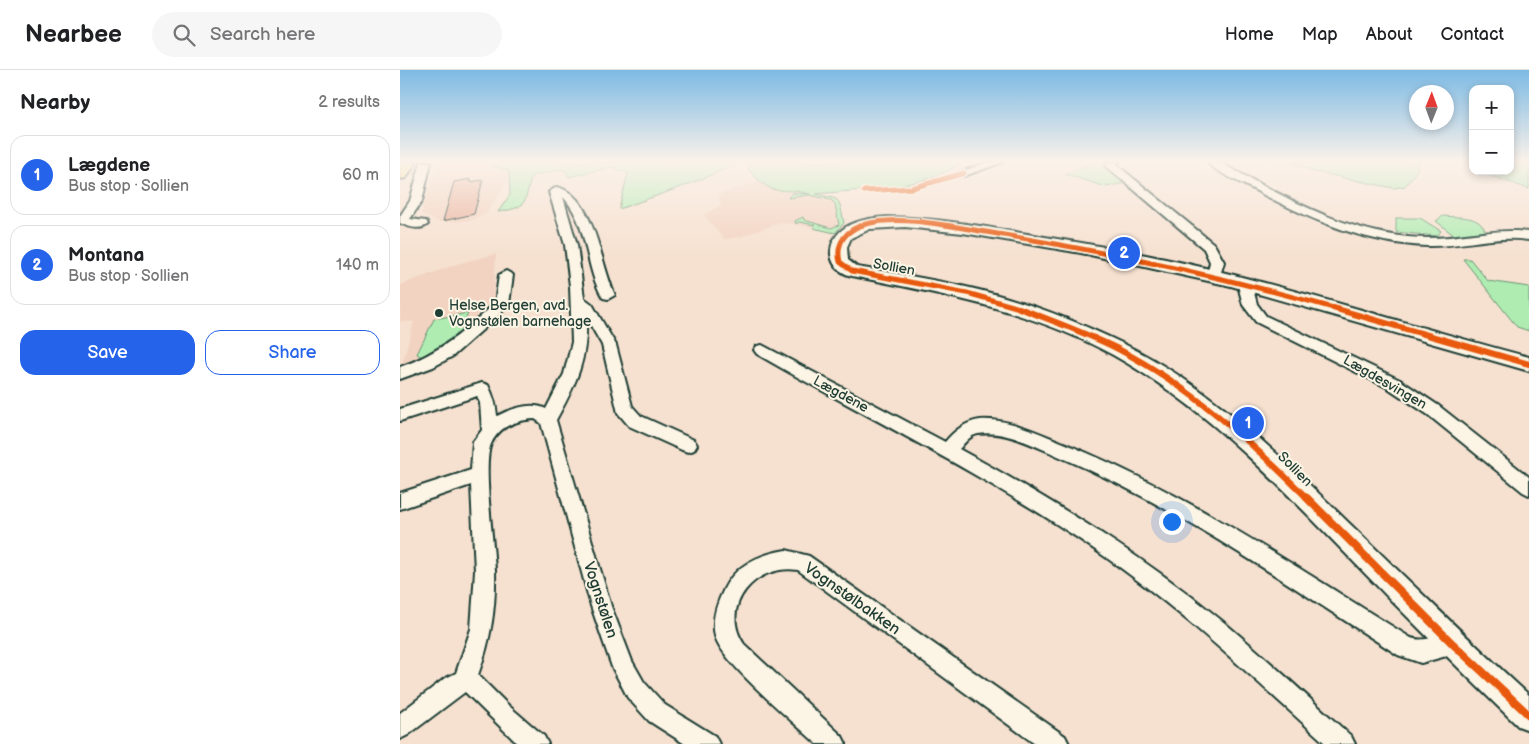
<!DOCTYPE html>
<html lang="en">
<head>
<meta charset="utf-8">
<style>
	body { margin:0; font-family:"Balsamiq Sans",sans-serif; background:#f6f6f6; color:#202124 }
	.controls { position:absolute; right:15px; top:15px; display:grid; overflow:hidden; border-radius:10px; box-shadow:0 2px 8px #0003 }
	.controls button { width:45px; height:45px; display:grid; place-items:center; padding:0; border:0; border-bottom:1px solid #e0e0e0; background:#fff; color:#202124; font:25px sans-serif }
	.compass { position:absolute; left:1009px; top:15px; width:45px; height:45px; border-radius:50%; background:#fff; box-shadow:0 2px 8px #0003; rotate:1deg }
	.you { position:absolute; left:771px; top:451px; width:18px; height:18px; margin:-12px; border:4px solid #fff; border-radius:50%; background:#1a73e8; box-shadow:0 0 0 8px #1a73e833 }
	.badge { display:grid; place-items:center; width:32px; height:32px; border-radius:50%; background:#2563eb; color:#fff; font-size:16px; font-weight:700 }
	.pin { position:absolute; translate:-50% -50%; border:2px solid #fff; box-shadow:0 1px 5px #0006 }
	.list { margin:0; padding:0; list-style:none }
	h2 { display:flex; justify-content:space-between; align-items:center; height:65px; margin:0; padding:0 20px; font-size:21px }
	h2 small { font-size:16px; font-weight:400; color:#757577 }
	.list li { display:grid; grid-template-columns:32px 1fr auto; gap:15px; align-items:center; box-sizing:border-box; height:80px; margin:0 10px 10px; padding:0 10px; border:1px solid #e0e0e0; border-radius:15px }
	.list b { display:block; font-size:19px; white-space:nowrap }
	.list p { margin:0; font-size:16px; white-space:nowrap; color:#757577 }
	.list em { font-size:16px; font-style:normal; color:#757577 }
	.actions { display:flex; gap:10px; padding:15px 20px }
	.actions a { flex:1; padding:11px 0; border:1px solid #2563eb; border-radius:15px; text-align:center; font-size:18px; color:#2563eb }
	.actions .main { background:#2563eb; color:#fff }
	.icon { flex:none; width:28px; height:28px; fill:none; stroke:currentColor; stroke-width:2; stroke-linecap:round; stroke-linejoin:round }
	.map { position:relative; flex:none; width:1129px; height:674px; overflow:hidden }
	header { display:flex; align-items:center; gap:30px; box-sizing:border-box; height:70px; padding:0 25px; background:#fff; border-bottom:1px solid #e0e0e0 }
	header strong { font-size:24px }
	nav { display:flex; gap:28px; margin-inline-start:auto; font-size:18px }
	.search { width:350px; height:45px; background:#f6f6f6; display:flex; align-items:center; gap:12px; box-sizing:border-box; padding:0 18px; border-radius:28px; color:#757577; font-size:19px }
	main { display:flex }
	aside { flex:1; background:#fff }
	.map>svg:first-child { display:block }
	.built { fill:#f2d3c1 }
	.green { fill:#afecb2; stroke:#679473 }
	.building { fill:#e9b29e; stroke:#1f3d34 }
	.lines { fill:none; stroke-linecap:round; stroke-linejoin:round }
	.minor-casing { stroke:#1f3d34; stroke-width:4 }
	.tertiary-casing { stroke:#1f3d34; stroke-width:4 }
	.primary-casing { stroke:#1f3d34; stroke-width:4 }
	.minor { fill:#fcf5e5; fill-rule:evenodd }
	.tertiary { fill:#fcf5e5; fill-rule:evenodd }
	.primary { fill:#f4e382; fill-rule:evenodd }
	.cycleway-far2-casing { stroke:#fcf5e5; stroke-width:8 }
	.cycleway-far1-casing { stroke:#fcf5e5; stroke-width:9 }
	.cycleway-casing { stroke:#fcf5e5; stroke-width:11 }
	.cycleway-far2 { stroke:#e8590c; stroke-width:5 }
	.cycleway-far1 { stroke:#e8590c; stroke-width:6 }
	.cycleway { stroke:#e8590c; stroke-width:8 }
	.poi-dot { fill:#1f3d34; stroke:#fcf5e5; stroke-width:2 }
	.labels { text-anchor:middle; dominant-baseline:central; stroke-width:4; stroke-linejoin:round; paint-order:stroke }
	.street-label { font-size:14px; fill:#1f3d34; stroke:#fcf5e5 }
	.poi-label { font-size:14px; fill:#1f3d34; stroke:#fcf5e5; text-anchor:start }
	.near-street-label { font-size:16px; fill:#1f3d34; stroke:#fcf5e5 }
</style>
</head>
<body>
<header>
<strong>Nearbee</strong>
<div class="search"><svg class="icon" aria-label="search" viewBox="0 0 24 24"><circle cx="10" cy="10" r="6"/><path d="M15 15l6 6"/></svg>Search here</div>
<nav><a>Home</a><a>Map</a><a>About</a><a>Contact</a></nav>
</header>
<main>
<aside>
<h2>Nearby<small>2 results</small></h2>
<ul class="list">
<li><span class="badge">1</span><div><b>Lægdene</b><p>Bus stop · Sollien</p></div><em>60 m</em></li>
<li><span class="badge">2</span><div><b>Montana</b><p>Bus stop · Sollien</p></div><em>140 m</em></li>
</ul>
<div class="actions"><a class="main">Save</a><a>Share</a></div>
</aside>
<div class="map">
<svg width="1129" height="674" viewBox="0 0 1129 674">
	<rect width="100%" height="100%" fill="#f6e1d0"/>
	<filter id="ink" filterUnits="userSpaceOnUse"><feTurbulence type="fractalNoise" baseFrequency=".02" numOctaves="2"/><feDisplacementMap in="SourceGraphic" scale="10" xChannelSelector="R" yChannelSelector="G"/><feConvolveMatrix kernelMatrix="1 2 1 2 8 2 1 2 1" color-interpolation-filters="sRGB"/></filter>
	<g filter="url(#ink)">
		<!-- built -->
		<path class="built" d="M38,92h82l-34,52 -16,7 -31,1 -18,-8z
			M360,110l8,8 12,3 57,7 2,3 4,25 -8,7 -39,-9 -17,-1 -39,14 -16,2 -20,-24 17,-10 -3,-10z
			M96,184l-3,50 -14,4 -6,18 -51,34 -20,4 12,-42 -14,-1v-36l60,-22z"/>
		<!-- green -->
		<path class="green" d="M102,92h240l-55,23 -68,24 9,-36 -17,-6 -42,10 -5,-8 -32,7c-9,27 -2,31 -34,36l12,-17 -1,-24 -16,-5z
			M349,92h214c-42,28 -99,27 -147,32 25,7 22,0 28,29l-9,10 -22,-5 2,-3 -16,-3 -3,2 -1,-3 8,-4 1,3 27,8 8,-3 -4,-21 -4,-4 -22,-5 -21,3 4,-5 18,1c-32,-9 -34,7 -61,-24z
			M696,92l29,21 -19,4 -41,-13z
			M892,92h128l-3,2 1,5 -13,17 -12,2 -82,-17z
			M1110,92h19v27l-52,-18h33z
			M1043,146c17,2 37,-2 43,17l-30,4 -20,-16z
			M996,148h24l21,13 -4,5 -41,-4z
			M1063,189h7l18,22 41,6v44l-12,-4z
			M68,243l-10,26 -35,19 -6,-4 17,-35z"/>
		<!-- building -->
		<path class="building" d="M71,109l-1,3 13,-2 -9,34 -31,7 11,-39z"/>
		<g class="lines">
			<defs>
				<path id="minor" d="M21,92h10l-9,39 -12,18 16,2 2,3c-7,7 -20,3 -28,-1v-7l10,-15z
					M588,92h15l-39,14 -6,-3z
					M706,92h13l-2,3 97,79 10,18 -5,17 -5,1 -7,-4 3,-14 -6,-13 -98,-83z
					M807,92h12c65,35 134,76 210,76 29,0 58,-8 87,-7l13,1v8c-35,-5 -67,7 -102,6 -61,-2 -119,-27 -172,-56 -11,-6 -42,-19 -48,-28z
					M157,117c38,9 43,77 58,108l-7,4 -5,-1c-19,-31 -14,-74 -40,-101l14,48 7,53 8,6 24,41 16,61 9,10 53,24 3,5 -3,5 -6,2 -6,-2 -53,-24 -11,-13 -16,-68 -16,-28c2,42 -10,67 -30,103l55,186 21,55 12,21 21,23 50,31 4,8h-34l-36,-23 -21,-23 -16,-31 -21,-61 -50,-183 -6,-4c-18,1 -36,7 -44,25 -9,20 3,100 4,126 1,38 -4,69 -17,105l31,31 35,30 4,8h-30l-53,-52 -57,43 -8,4v-26l44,-34 12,-6 15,-44 4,-58 -4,-86 -71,24v-16l71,-23 2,-28 9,-12 -2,-27 -3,-7 -77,25v-12l82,-26 6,2c5,10 8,19 9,31 14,-7 34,-15 49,-7l18,-35 8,-32 -2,-56 -5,-41 -16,-53z
					M106,201l7,4 -4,29 -11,12 -45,40 -20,11 -33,12v-12c39,-14 66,-36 95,-64l4,-28z
					M845,211l7,4 5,19 9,12 134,64 39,26 90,71v18l-6,-3 -96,-78 -39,-26 -132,-66 -13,-17 -5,-20z
					M362,275l183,97c9,-11 20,-20 35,-22 30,-2 63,15 91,26 121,50 229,124 340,192 17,6 33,-8 50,-2l3,8 -3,8 -40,11 -23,-8c-111,-71 -218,-147 -340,-199 -23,-10 -53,-26 -80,-22 -7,1 -13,8 -17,13l-2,2c93,51 185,107 267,175 43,36 84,75 125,112l4,8h-29c-75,-68 -148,-138 -232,-195 -107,-74 -225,-130 -337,-195l-3,-4 3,-4z
					M386,480l23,6 256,180 4,8h-34l-237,-174c-42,-7 -80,36 -54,74l98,92 4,8h-29c-23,-22 -95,-81 -102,-108 -4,-17 2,-33 9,-47 12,-25 37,-35 62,-39z"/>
				<path id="tertiary" d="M488,147c53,1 105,11 157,20 64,10 127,22 189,38 99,25 196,56 295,82v14l-298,-85 -150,-33 -118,-20 -58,-6 -35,2 -19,9 -4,9 1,13 9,7c37,6 73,12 109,20 55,12 108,33 158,57 88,43 158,114 227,181 59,57 117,114 178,170v35l-11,-4c-58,-56 -114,-112 -170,-170 -74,-76 -142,-149 -235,-201 -82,-45 -171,-61 -261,-79 -26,-6 -28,-35 -6,-49 13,-8 28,-9 42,-10z"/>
				<path id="primary" d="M0,92h16l-10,16 -6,1z"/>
			</defs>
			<!-- minor casing -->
			<use href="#minor" class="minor-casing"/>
			<!-- tertiary casing -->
			<use href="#tertiary" class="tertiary-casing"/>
			<!-- primary casing -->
			<use href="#primary" class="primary-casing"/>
			<!-- minor -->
			<use href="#minor" class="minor"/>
			<!-- tertiary -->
			<use href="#tertiary" class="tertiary"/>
			<!-- primary -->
			<use href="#primary" class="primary"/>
			<defs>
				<path id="cycleway-far2" d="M464,121l48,-3 52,-15
					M623,239l-56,-16 -115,-22 -12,-9c-5,-20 7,-33 26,-38 38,-10 93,4 132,10 115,19 227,43 339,75"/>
				<path id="cycleway-far1" d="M619,238c34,13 67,25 99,41 72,37 133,93 190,150
					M933,238l196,56"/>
				<path id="cycleway" d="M907,428l146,146 76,71"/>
			</defs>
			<!-- cycleway-far2 casing -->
			<use href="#cycleway-far2" class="cycleway-far2-casing"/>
			<!-- cycleway-far1 casing -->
			<use href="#cycleway-far1" class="cycleway-far1-casing"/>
			<!-- cycleway casing -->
			<use href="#cycleway" class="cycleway-casing"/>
			<!-- cycleway-far2 -->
			<use href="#cycleway-far2" class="cycleway-far2"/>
			<!-- cycleway-far1 -->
			<use href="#cycleway-far1" class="cycleway-far1"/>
			<!-- cycleway -->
			<use href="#cycleway" class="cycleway"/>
		</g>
	</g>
	<!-- sky -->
	<linearGradient id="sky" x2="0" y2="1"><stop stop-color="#7dbae4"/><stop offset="0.49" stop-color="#fbf2ea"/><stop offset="1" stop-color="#fbf2ea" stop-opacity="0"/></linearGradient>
	<rect width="1129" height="186" fill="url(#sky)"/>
	<!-- markers -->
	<circle class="poi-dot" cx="39" cy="243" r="5"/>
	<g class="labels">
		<!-- street labels -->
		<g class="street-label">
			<text transform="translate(494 197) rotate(10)">Sollien</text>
			<text transform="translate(985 312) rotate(30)">Lægdesvingen</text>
			<text transform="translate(441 324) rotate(29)">Lægdene</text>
			<text transform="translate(895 399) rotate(45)">Sollien</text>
		</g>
		<!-- poi labels -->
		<g class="poi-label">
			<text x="49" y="235">Helse Bergen, avd.<tspan x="49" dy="16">Vognstølen barnehage</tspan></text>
		</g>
		<!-- near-street labels -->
		<g class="near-street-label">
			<text transform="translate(452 529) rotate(35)">Vognstølbakken</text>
			<text transform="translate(200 530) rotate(72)">Vognstølen</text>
		</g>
	</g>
</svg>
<div class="controls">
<button>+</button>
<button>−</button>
</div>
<svg class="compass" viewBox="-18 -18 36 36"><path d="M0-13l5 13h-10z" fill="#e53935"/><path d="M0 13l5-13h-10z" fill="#757577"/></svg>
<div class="you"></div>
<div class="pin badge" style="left:848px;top:353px">1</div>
<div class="pin badge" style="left:724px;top:183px">2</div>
</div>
</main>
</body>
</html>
